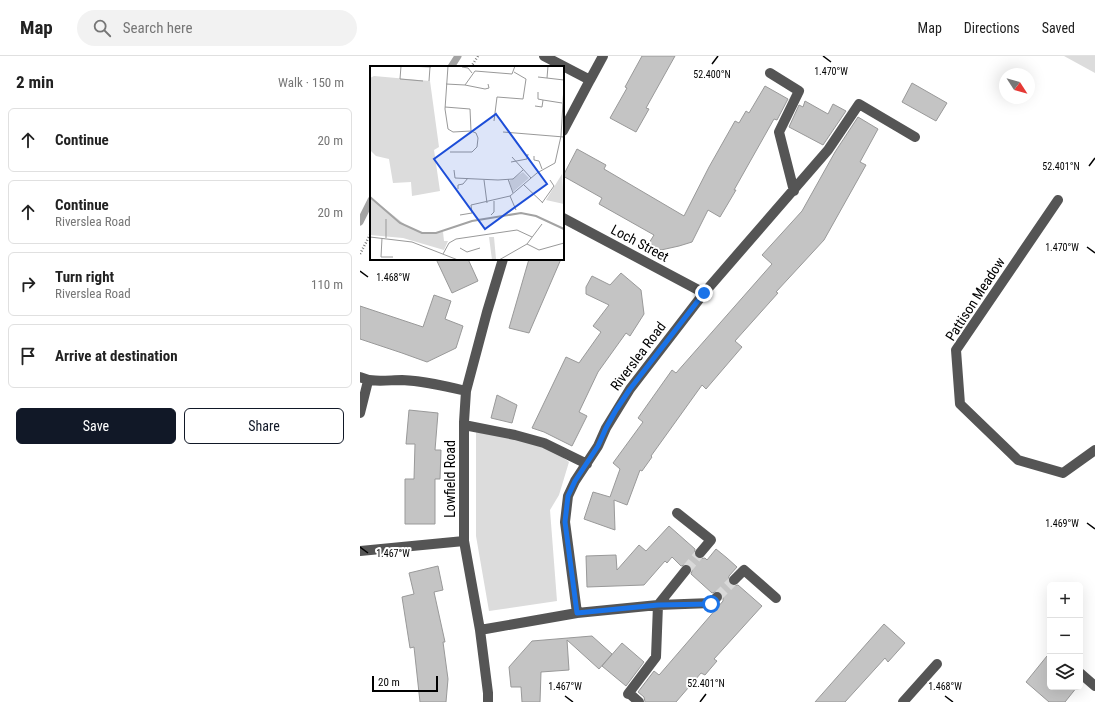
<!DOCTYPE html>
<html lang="en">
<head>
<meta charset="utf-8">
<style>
	body { margin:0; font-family:"Roboto Condensed",sans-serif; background:#f2f2f2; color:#222 }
	.controls { position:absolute; right:12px; bottom:12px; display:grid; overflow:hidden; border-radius:6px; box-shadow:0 4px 16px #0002 }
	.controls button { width:36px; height:36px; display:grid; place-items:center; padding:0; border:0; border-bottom:1px solid #e0e0e0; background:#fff; color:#222; font:20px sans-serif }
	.compass { position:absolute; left:639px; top:12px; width:36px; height:36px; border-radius:50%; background:#fff; box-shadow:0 4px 16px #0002; rotate:126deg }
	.scale { position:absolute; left:12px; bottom:10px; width:66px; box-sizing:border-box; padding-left:4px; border:2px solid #000; border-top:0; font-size:11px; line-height:14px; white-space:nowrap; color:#000; -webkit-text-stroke:3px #fff; paint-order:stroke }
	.stop { position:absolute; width:12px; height:12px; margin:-9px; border:3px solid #1a73e8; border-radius:50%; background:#fff }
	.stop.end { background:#1a73e8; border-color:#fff; box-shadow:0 1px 4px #0008 }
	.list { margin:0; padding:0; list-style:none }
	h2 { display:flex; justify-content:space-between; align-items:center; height:52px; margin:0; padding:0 16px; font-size:17px }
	h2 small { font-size:13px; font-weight:400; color:#767676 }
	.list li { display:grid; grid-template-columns:26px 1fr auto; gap:12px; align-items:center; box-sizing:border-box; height:64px; margin:0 8px 8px; padding:0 8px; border:1px solid #e0e0e0; border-radius:6px }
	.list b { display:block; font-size:15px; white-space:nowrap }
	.list p { margin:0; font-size:13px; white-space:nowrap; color:#767676 }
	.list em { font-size:13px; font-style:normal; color:#767676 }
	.actions { display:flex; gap:8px; padding:12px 16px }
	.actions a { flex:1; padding:9px 0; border:1px solid #111827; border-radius:6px; text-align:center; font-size:14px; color:#111827 }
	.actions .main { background:#111827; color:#fff }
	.icon { flex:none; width:22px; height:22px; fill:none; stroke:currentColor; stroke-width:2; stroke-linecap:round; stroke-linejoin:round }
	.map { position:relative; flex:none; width:735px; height:646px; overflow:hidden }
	header { display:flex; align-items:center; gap:24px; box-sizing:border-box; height:56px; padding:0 20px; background:#fff; border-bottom:1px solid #e0e0e0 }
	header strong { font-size:19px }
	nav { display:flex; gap:22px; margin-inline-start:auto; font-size:14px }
	.search { width:280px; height:36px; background:#f2f2f2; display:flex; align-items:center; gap:10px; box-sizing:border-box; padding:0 14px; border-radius:22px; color:#767676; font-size:15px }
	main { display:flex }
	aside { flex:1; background:#fff }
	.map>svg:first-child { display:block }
	.green { fill:#dcdcdc }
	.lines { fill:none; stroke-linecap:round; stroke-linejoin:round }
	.stream { stroke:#a3a3a3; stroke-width:7 }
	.building { fill:#c4c4c4; stroke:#999 }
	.minor-tunnel { stroke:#d9d9d9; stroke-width:10; stroke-dasharray:10 5; stroke-linecap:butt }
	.path { stroke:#777; stroke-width:2.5; stroke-dasharray:1 2; stroke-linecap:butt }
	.minor { stroke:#555; stroke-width:10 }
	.route { stroke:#1a73e8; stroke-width:5 }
	.ticks { fill:none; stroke:#000; stroke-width:1.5 }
	.labels { text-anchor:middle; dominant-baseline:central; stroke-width:4; stroke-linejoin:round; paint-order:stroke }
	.street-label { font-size:14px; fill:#000; stroke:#fff }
	.inset-river { fill:none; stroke:#a3a3a3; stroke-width:2 }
	.inset-road { fill:none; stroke:#999; stroke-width:1 }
	.view { fill:#1d4ed8; fill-opacity:0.15; stroke:#1d4ed8; stroke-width:2 }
	.inset-edge { fill:none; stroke:#000; stroke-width:2 }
	.ticks-label { font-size:10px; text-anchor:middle; fill:#000; stroke:#fff; stroke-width:4; stroke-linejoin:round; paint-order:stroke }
</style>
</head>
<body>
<header>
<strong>Map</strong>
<div class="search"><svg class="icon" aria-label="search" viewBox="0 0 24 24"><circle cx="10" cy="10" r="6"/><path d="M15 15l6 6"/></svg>Search here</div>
<nav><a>Map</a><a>Directions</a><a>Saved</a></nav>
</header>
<main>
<aside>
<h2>2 min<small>Walk · 150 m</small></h2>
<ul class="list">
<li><svg class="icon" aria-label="ahead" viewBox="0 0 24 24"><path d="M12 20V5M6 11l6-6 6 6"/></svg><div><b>Continue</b></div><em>20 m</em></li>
<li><svg class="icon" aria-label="ahead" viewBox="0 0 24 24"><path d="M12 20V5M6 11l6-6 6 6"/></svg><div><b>Continue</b><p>Riverslea Road</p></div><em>20 m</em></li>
<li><svg class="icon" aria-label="right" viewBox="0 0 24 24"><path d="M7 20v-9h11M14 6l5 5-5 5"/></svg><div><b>Turn right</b><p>Riverslea Road</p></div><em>110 m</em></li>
<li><svg class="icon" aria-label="arrive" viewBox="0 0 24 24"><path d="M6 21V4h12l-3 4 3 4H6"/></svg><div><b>Arrive at destination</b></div></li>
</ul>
<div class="actions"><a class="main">Save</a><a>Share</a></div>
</aside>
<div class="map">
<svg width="735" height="646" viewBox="0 0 735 646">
	<rect width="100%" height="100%" fill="#fff"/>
	<!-- green -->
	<path class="green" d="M704,0h31v17z
		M116,376l39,7 38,11 16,12 -10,33 -9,15 7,91 -68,10 -13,-75z"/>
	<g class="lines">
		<!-- stream -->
		<path class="stream" d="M91,11l7,-11
			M0,166l11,-22"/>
	</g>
	<!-- building -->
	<path class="building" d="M282,0h33l-29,52 3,1 -13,23 -26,-14 17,-30 -2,-1z
		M552,27l35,20 -11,18 -34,-19z
		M405,30l23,13 -11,21 -3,-1 -40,71h2l-16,27 -12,-7 -16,32 -13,4 -18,4 -12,-7 5,-8 -55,-31 3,-6 -39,-22 14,-27 29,16 -2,4 80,47 25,-49 26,-46 4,2 7,-12 3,2z
		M445,45l23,13 5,-10 13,7 -23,34 -34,-18 10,-22 4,2z
		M498,61l20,12 -18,33 6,3 -42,75 -48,52 2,1 -43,48 7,6 -36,42 -4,-4 -51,71 1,1 -10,14 -2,-1 -13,35 -13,-5 1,30 -31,-11 9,-27 17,5 10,-28 -7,-6 30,-41 -5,-4 34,-48 4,3 96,-109 -10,-9 40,-44 33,-59z
		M76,203h32l10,22 -26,12z
		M169,203h32l-32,74 -20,-5z
		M261,217l20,17 3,24 -14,22 -4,-3 -28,39 -19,40 8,4 -15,30 -28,-14 -12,-4 34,-71 13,6 22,-31 -8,-6 16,-21 -23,-11v-7l6,-11 18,9z
		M74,239l17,6 -6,18 18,7 -7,22 -29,14 -25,-9 -42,-14v-33l63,21z
		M137,339l20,10 -5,18 -21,-5z
		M49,354l29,3 -3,37h6l-1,29h-5v45h-30v-45h9l1,-35h-9z
		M309,470l26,23 -1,6 2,3 3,1 6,-1 2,2 9,-11 11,9 10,9 -8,9 -1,5 1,3 4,2 5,-1 24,21 -48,53 3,2 -12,14 -4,-2 -25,29h-31l-1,-5 -6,-5 16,-21 5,4 1,-1 63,-73v-6l-5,-4 -6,2 -21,-19 1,-3 -2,-6 -3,-1 -6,2 -9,-9 -5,6 -2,-2 -21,24 -57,2 -1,-31 30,-1 1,15 22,-25 7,6z
		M78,510l5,24 -9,2 11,50h-2l5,37 -2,23h-26l-6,-55 -4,1 -8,-51 12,-3 -5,-21z
		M524,568l21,19 -17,19 -3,-4 -40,44h-30z
		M232,580l20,18 -13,15 -32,-29 2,30 -28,2 -1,30h-18l-1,-15h-10l-2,-20 23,-26z
		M262,587l22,19 -18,24 -24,-20z
		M687,600l3,2v29h27l-12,15h-16l-23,-20z"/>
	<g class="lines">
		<!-- minor-tunnel -->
		<path class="minor-tunnel" d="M326,514l14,-17
			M357,541l17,-17"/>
		<!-- path -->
		<path class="path" d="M111,11l7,-11
			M0,198l11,-21"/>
		<!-- minor -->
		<path class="minor" d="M184,0l46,24 -27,51
			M410,17l29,18 -20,41 15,59
			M230,24l13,-24
			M698,144l-102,150 4,54 58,56 45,13 32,-23
			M203,162l141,75
			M0,321c13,6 28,3 42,3 22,1 43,6 64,11
			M0,357l8,-32
			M104,369l51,10 29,8 43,21
			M317,457l34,27 -11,13
			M0,495l104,-10
			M374,524l10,-10 32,28
			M217,557l-12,-91 3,-26 7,-15 23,-35 8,-18 24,-39 74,-96 124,-143 31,-46 56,33
			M120,574l97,-17 81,-8 53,-2 6,-6
			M720,617l15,13
			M128,646v-9l-8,-63 -16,-89v-119l2,-31 21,-79 16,-53
			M279,646l-9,-8h-2l28,-37 2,-52 28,-35
			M543,646l34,-38"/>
	</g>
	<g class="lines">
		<!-- route -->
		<path class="route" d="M344,237l-74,96 -14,21 -10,18 -8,18 -23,35 -7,15 -3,26 12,91 81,-8 53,-1"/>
	</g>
	<!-- ticks -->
	<path class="ticks" d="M463,0l8,6M352,8l6,-8M729,110l6,-8M727,191l8,6M0,215l8,6M727,467l8,6M0,491l8,6M205,640l8,6M585,640l8,6M340,646l6,-8"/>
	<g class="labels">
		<!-- street labels -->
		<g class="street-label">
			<text transform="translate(280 187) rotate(28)">Loch Street</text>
			<text transform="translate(615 243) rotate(-57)">Pattison Meadow</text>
			<text transform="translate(278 300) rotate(-53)">Riverslea Road</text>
			<text transform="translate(90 423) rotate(-90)">Lowfield Road</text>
		</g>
	</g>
	<!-- overview -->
	<g transform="translate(10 10)">
		<rect width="194" height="194" fill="#fff"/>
		<path d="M4,10l56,5 9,66 -5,3 6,41 -28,5 -1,-14 -18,1 -4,-24 -13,-3 -6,-6v-72zM153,106l6,6 -16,14 -4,-11zM192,108l2,30 -18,-4zM0,131l38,30 15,6 20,-1 1,9h4l-4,9 -41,-12 -33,-3zM119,171h5l2,22 -4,1z" fill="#dcdcdc"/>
		<path class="inset-river" d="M0,131l30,26 22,10h14l36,-12 49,-8 15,3 28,13"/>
		<path class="inset-road" d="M31,0l-1,13 23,2M38,0l23,1M78,0l-3,43 3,20 5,3 18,-1 5,2 2,5 -1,9 -5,5h-22M92,1l6,1 4,5M168,11l26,3M177,12l1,-12M59,15l1,-14M76,18l19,1 10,-14 37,3 3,-8M95,19l20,4 4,-1 -1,-4M173,34l19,3M165,40l7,1 1,-7 -5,-1v-7M75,41l25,2 1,22M124,55l3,-24 26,2 3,-20 -12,-7M133,66l61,5M164,90v4l5,1 3,8M142,91l19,21M141,96l16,-3 1,-5M84,104l1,8 43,2 15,-1 10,-9M138,113l5,14M114,114l3,23M154,119l19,18M88,123v-4l5,-1 5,-6M140,130l6,14M172,137l12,-17 -4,-6M90,149l12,-2 -1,-8 39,-9 27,-23 18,-10 6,-27 3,-50M121,149l3,-3v-11M0,171l42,5 46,18M12,172l-1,19h12M16,172v-19M157,178l12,6 25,-7M90,182l7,4 13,-4M73,188l6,-11 7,-4 61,-9 15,7M129,194l28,-16 15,-20"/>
		<path class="view" d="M126,48l51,70 -62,45 -51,-70z"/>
		<rect width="194" height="194" class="inset-edge"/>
	</g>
	<g class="ticks-label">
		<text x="471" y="19">1.470°W</text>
		<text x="352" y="22">52.400°N</text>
		<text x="701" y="114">52.401°N</text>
		<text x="702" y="195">1.470°W</text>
		<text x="33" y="225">1.468°W</text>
		<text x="702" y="471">1.469°W</text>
		<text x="33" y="501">1.467°W</text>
		<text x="346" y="631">52.401°N</text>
		<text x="205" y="634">1.467°W</text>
		<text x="585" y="634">1.468°W</text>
	</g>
</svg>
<div class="controls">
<button>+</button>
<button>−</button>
<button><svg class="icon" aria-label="layers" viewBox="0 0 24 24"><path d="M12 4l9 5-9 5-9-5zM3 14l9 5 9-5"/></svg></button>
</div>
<svg class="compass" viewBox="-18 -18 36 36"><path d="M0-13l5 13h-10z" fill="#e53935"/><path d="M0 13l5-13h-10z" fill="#767676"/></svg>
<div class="scale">20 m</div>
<div class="stop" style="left:351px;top:548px"></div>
<div class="stop end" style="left:344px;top:237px"></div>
</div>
</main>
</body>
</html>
